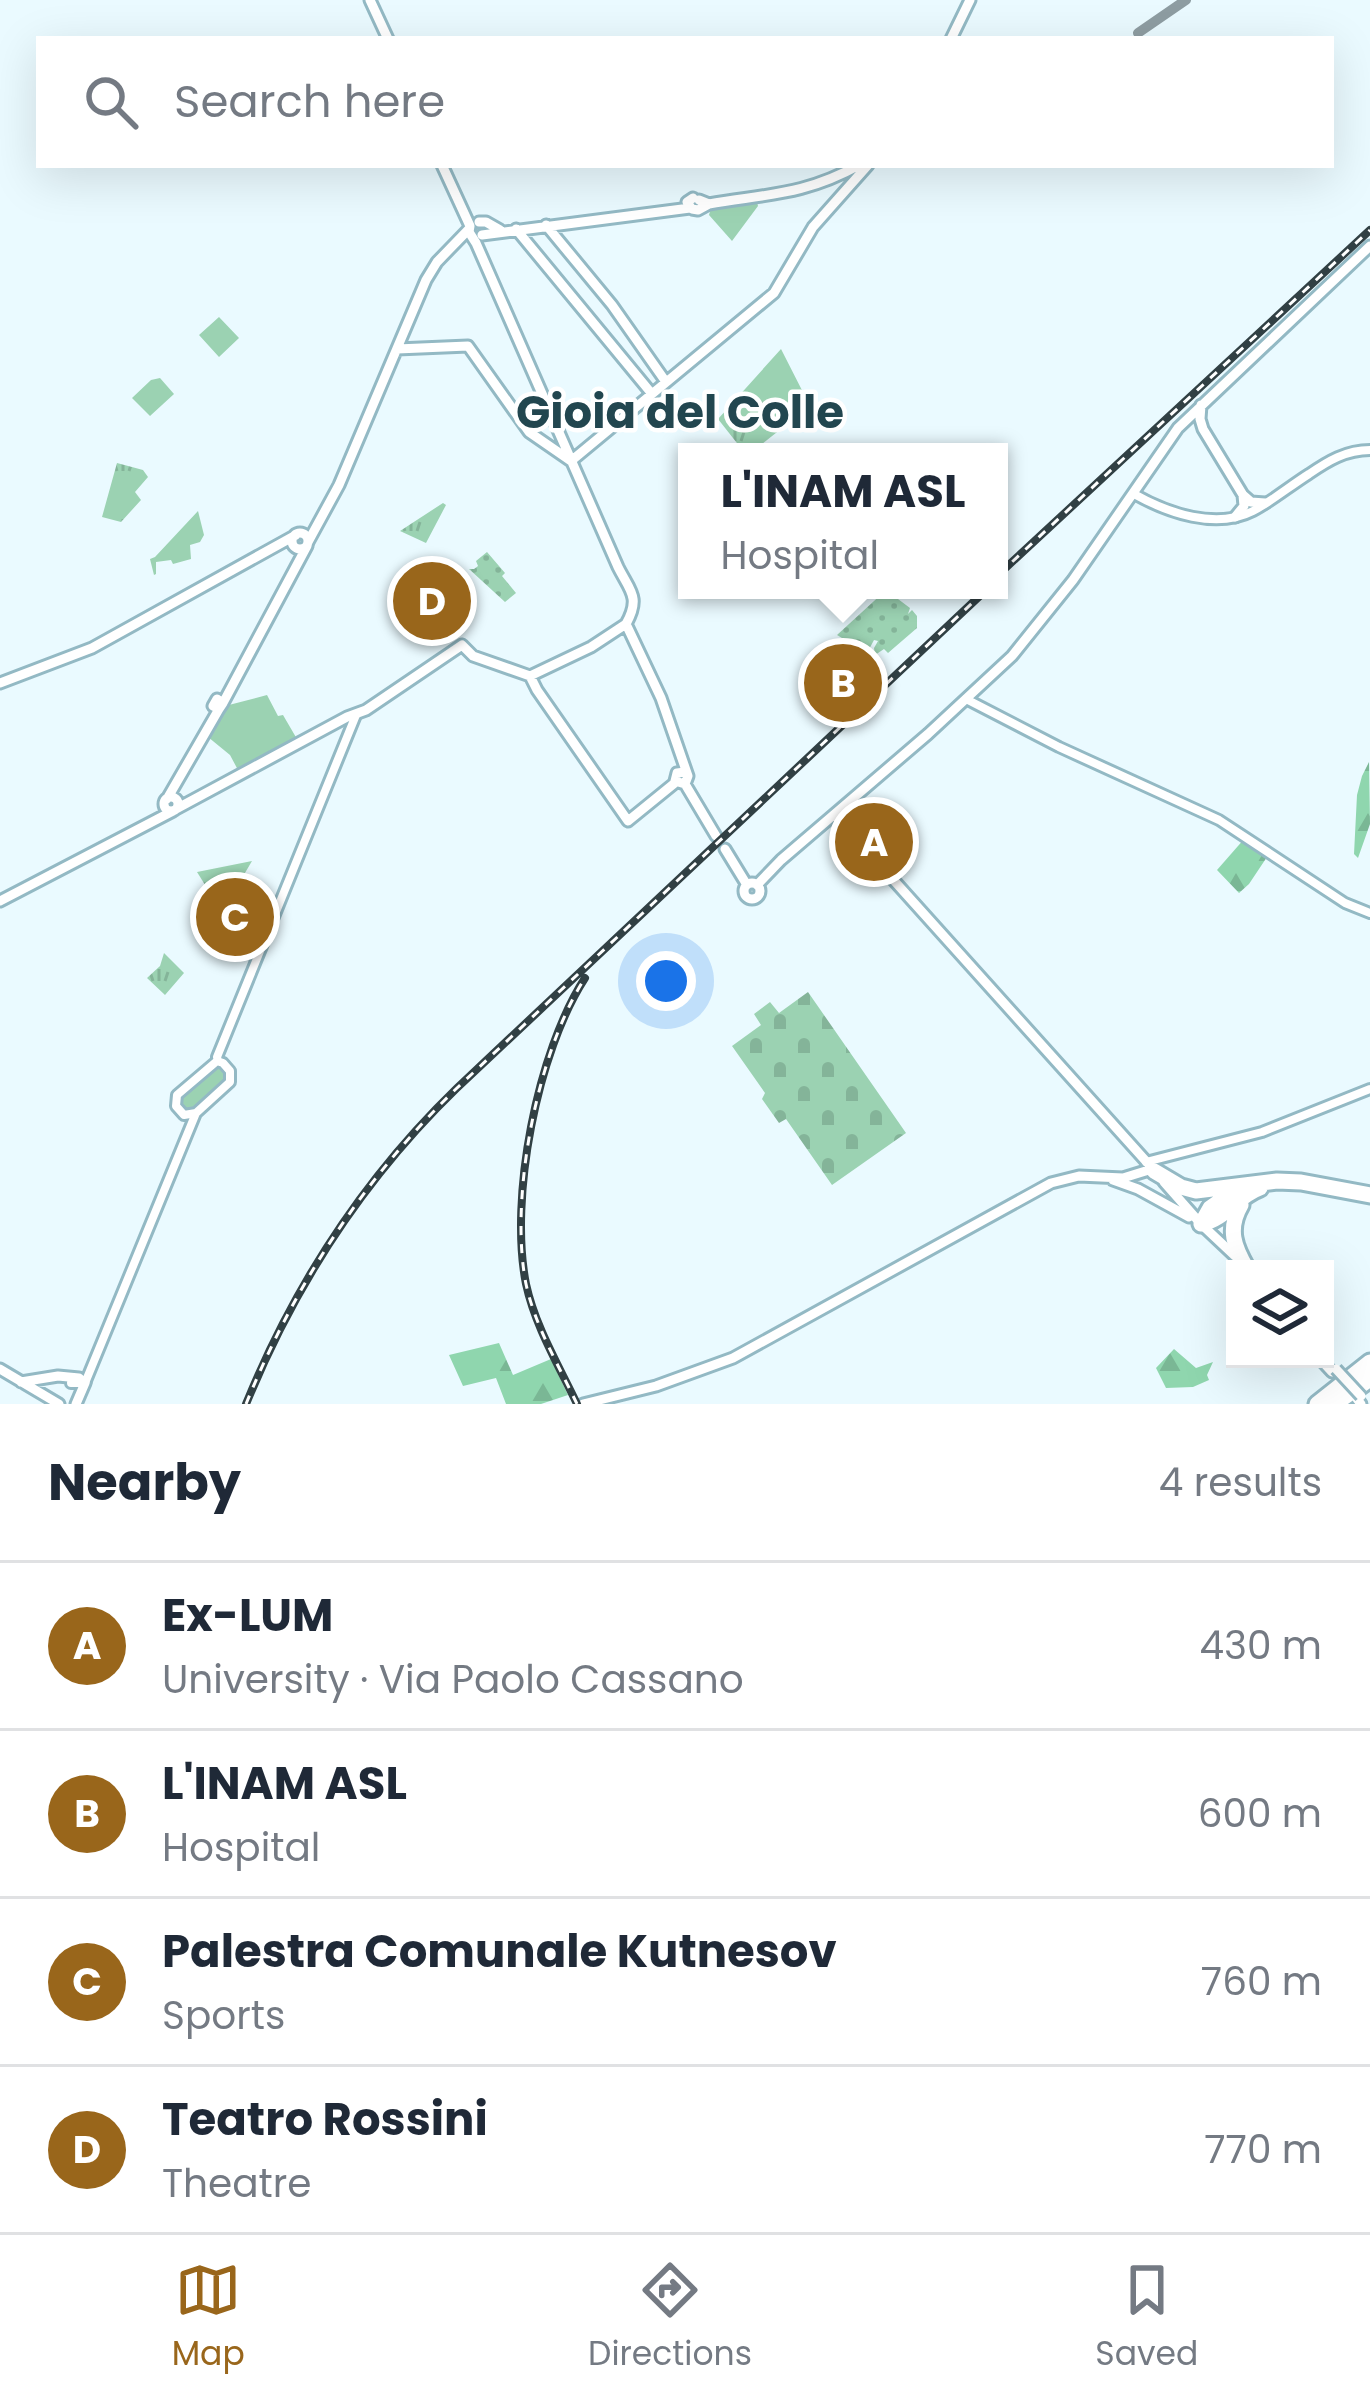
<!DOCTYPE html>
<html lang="en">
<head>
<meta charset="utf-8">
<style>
	body { margin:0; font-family:Poppins,sans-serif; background:#f6f6f7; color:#1f2937 }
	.controls { position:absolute; right:36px; bottom:36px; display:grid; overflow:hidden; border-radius:0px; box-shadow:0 12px 48px #0002 }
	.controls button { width:108px; height:108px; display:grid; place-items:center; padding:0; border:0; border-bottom:3px solid #e0e1e3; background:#fff; color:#1f2937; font:60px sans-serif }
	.you { position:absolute; left:666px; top:981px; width:42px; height:42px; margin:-30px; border:9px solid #fff; border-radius:50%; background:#1a73e8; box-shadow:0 0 0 18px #1a73e833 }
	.badge { display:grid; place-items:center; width:78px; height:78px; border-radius:50%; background:#99661b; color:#fff; font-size:39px; font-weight:700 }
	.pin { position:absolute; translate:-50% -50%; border:6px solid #fff; box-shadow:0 3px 12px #0006 }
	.popup { position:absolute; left:678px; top:443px; width:330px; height:156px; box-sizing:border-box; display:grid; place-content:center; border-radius:0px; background:#fff; filter:drop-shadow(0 3px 9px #0005); font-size:39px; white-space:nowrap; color:#747a83 }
	.popup b { font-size:45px; color:#1f2937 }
	.popup::after { content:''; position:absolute; left:50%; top:100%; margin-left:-24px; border:24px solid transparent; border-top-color:#fff }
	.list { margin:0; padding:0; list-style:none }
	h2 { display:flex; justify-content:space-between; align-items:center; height:156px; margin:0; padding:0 48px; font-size:51px }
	h2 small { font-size:39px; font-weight:400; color:#747a83 }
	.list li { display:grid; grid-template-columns:78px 1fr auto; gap:36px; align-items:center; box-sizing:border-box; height:168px; padding:0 48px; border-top:3px solid #e0e1e3 }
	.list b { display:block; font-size:45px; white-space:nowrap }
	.list p { margin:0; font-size:39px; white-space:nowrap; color:#747a83 }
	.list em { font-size:39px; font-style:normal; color:#747a83 }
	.icon { flex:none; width:66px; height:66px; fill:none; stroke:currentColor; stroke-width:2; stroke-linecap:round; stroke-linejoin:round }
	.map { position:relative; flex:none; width:1370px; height:1404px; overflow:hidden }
	.search { position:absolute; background:#fff; box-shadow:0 12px 48px #0002; left:36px; right:36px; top:36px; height:132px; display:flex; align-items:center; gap:30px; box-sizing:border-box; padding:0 42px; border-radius:0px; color:#747a83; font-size:45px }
	.sheet { height:828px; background:#fff }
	nav { display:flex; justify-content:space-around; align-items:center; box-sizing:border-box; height:168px; border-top:3px solid #e0e1e3; background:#fff; font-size:33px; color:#747a83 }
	nav a { display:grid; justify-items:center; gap:6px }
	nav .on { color:#99661b }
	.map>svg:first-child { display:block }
	.grass { fill:#9bd2b2 }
	.forest { fill:url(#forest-firs) }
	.cemetery { fill:url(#cemetery-stones) }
	.park { fill:url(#park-tufts) }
	.garden { fill:url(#garden-dots) }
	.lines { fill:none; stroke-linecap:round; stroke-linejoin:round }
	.taxiway { stroke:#8e9da2; stroke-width:10 }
	.tertiary-casing { stroke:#93b9c4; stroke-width:14 }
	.secondary-casing { stroke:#93b9c4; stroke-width:15 }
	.motorway-casing { stroke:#93b9c4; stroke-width:21 }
	.tertiary { stroke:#fff; stroke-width:8 }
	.secondary { stroke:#fff; stroke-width:9 }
	.motorway { stroke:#fff; stroke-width:15 }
	.rail-casing { stroke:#314044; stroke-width:8 }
	.rail { stroke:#fff; stroke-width:3; stroke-dasharray:9; stroke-linecap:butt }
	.secondary-bridge-casing { stroke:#93b9c4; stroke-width:15; stroke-linecap:butt }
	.secondary-bridge { stroke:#fff; stroke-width:9 }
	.labels { text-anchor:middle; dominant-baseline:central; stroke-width:9; stroke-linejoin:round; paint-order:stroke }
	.district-label { font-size:45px; font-weight:bold; fill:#22464f; stroke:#fff }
</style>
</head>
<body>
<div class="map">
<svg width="1370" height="1404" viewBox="0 0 1370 1404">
	<defs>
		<pattern id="forest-firs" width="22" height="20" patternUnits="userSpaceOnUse" patternTransform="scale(3)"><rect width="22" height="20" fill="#8fd6ae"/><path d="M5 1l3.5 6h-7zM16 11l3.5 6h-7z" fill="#7ab795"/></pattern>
		<pattern id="cemetery-stones" width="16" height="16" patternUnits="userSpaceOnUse" patternTransform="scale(3)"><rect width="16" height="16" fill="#9bd2b2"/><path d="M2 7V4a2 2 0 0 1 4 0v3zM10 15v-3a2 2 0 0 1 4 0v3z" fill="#84b499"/></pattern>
		<pattern id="park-tufts" width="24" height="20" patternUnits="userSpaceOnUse" patternTransform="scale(3)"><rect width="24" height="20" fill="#9bd2b2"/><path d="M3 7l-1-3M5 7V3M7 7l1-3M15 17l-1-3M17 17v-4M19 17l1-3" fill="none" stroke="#84b499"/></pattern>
		<pattern id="garden-dots" width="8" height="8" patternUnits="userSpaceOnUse" patternTransform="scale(3)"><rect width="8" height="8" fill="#9bd2b2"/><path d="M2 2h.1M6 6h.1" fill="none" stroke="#84b499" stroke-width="1.8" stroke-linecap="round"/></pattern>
	</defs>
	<rect width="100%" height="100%" fill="#eafaff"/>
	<!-- grass -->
	<path class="grass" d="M219,317l20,21 -20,19 -20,-22z
		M160,378l14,16 -24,22 -18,-18 19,-18z
		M198,511l6,24 -4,7 -10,3 1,14 -18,5 -2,-4 -15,2v12l-2,1 -4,-16 5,-2z
		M267,695l11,21 5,-1 14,24 -59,31 -8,-15 -22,-18 17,-31z
		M218,1066l9,8 -1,7 -34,31h-6l-7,-9 1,-6z"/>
	<!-- forest -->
	<path class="forest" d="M1369,762l1,62 -12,34 -4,-4 3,-59 5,-19z
		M1245,838l24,16 -20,30 -10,9 -22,-23z
		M499,1343l14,32 38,-16 17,36 -27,9h-35l-10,-26 -33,8 -14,-31z
		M1174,1349l22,19 17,-6 -6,13 2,5 -16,7 -27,1 -10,-20z"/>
	<!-- cemetery -->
	<path class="cemetery" d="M808,992l98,141 -74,52 -46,-66 -7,4 -17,-24 3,-6 -33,-47 29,-21 -7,-11 16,-12 9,11z"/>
	<!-- park -->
	<path class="park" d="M757,202l1,4 -26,35 -23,-26 2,-7z
		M781,349l29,57 -58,46h-8l-26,-33z
		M117,463l26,7 5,7 -13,15 6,8 -20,22 -19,-5z
		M443,503l3,2 -20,38 -26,-12z
		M252,861l-30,51 -25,-40z
		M164,953l20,20 -19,22 -18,-17 13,-12z"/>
	<!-- garden -->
	<path class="garden" d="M487,552l18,21 -3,3 14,17 -11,9 -36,-33h5l4,-3 -2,-5z
		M886,590l24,18 -2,6 4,-4 5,6v12l-29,25 -4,-4 -9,6 -1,-7 4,-7 -4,-1 -7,13 -30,-18z"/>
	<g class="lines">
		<!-- taxiway -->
		<path class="taxiway" d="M1138,33l48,-33"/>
		<defs>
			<path id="tertiary" d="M1134,494c34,19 82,36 119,17 19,-10 37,-25 56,-37 19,-13 37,-24 61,-24
				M966,699l93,48 160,73 126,83 25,10
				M217,1061l6,2 7,8v11l-34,31 -12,2 -8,-9 1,-11z
				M218,1061l-1,-4 139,-342
				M1146,1162l116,-30 108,-43
				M71,1383h14l111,-270"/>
			<path id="secondary" d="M370,0l18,39
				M951,39l19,-39
				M442,165l28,61 -1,6 7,11 142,324c12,24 23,30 8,57
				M693,198l-6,4 5,7 6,1 11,-6
				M699,200l10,4c58,-10 96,-9 150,-39
				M479,222h7l14,8
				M546,225l66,80 54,77
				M516,229l136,165
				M482,235l208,-27
				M397,349l71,-3 61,86 42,29
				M1201,405l-1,14 3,10 40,66 8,7 14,1
				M571,461l203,-168 39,-66 55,-62
				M1235,517l9,-11 -1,-11
				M292 541a8 8 0 1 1 16 0a8 8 0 1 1-16 0Z
				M308,542l31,-57 87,-205 11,-18 31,-32
				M626,624l35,74 27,78 -3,8
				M530,676l7,14 91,131 48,-39
				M0,683l92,-35 204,-113
				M217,699l6,4 -4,6 -6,-3z
				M223,703l84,-157
				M685,772l-8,1 -2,8 10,3 31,52
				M164 804a7 7 0 1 1 14 0a7 7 0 1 1-14 0Z
				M167,799l52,-90
				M176,809l171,-92 19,-7 96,-65 11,11 57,20 61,-29 35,-23
				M836,816l317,353
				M725,849l22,36
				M744 891a8 8 0 1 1 16 0a8 8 0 1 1-16 0Z
				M757,885l24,-25 147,-126 84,-78 61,-76 105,-152 192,-182
				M0,901l173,-90
				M1113,1180l25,9 51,28
				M1164,1182l37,42 34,32
				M1320,1359l12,13
				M0,1369l59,35
				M21,1382l37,-6 21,2 6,5 -9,21
				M1357,1399l4,5
				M583,1404l73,-18 77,-28 318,-175 28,-7 44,2 29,-9"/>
			<path id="motorway" d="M1154,1171l27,16 15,4 81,-10 24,1 69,13
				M1241,1205c-14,24 -7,42 6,64
				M1201,1224c25,-5 36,-28 59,-36
				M1201,1224l9,-16 23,-16
				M1317,1404l53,-42
				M1335,1404l35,-25"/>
		</defs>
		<!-- tertiary casing -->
		<use href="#tertiary" class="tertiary-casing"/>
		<!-- secondary casing -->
		<use href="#secondary" class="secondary-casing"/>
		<!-- motorway casing -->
		<use href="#motorway" class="motorway-casing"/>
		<!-- tertiary -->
		<use href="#tertiary" class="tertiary"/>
		<!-- secondary -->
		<use href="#secondary" class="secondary"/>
		<!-- motorway -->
		<use href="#motorway" class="motorway"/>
		<defs>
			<path id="rail" d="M999,574l371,-344
				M246,1404c49,-120 118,-226 211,-316l529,-498
				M577,1404c-18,-38 -42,-78 -51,-120 -17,-86 11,-232 59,-306"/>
		</defs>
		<!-- rail casing -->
		<use href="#rail" class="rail-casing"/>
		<!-- rail -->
		<use href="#rail" class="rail"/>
		<defs>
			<path id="secondary-bridge" d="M1336,1369l25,27"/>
		</defs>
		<!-- secondary-bridge casing -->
		<use href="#secondary-bridge" class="secondary-bridge-casing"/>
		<!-- secondary-bridge -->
		<use href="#secondary-bridge" class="secondary-bridge"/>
	</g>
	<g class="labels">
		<!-- district labels -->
		<g class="district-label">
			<text x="680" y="412">Gioia del Colle</text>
		</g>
	</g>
</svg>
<div class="controls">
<button><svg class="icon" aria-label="layers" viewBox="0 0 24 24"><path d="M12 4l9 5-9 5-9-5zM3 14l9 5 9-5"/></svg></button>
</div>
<div class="you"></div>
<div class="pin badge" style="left:874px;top:842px">A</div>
<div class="pin badge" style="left:843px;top:683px">B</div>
<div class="popup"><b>L'INAM ASL</b>Hospital</div>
<div class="pin badge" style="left:235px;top:917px">C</div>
<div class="pin badge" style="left:432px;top:601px">D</div>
<div class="search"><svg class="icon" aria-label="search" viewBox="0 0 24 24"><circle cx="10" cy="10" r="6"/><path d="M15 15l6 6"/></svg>Search here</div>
</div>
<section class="sheet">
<h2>Nearby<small>4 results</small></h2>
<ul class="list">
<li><span class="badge">A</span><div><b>Ex-LUM</b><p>University · Via Paolo Cassano</p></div><em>430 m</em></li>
<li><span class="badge">B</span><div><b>L'INAM ASL</b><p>Hospital</p></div><em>600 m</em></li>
<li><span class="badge">C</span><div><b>Palestra Comunale Kutnesov</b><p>Sports</p></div><em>760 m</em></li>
<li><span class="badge">D</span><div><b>Teatro Rossini</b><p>Theatre</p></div><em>770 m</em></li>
</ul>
</section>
<nav>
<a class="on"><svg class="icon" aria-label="map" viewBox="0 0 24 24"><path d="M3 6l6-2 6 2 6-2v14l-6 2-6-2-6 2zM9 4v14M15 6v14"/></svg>Map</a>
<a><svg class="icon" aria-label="directions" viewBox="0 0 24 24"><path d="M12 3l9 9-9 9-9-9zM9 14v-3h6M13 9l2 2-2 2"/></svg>Directions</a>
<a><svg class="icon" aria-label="saved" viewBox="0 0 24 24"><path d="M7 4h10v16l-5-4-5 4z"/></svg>Saved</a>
</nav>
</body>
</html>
